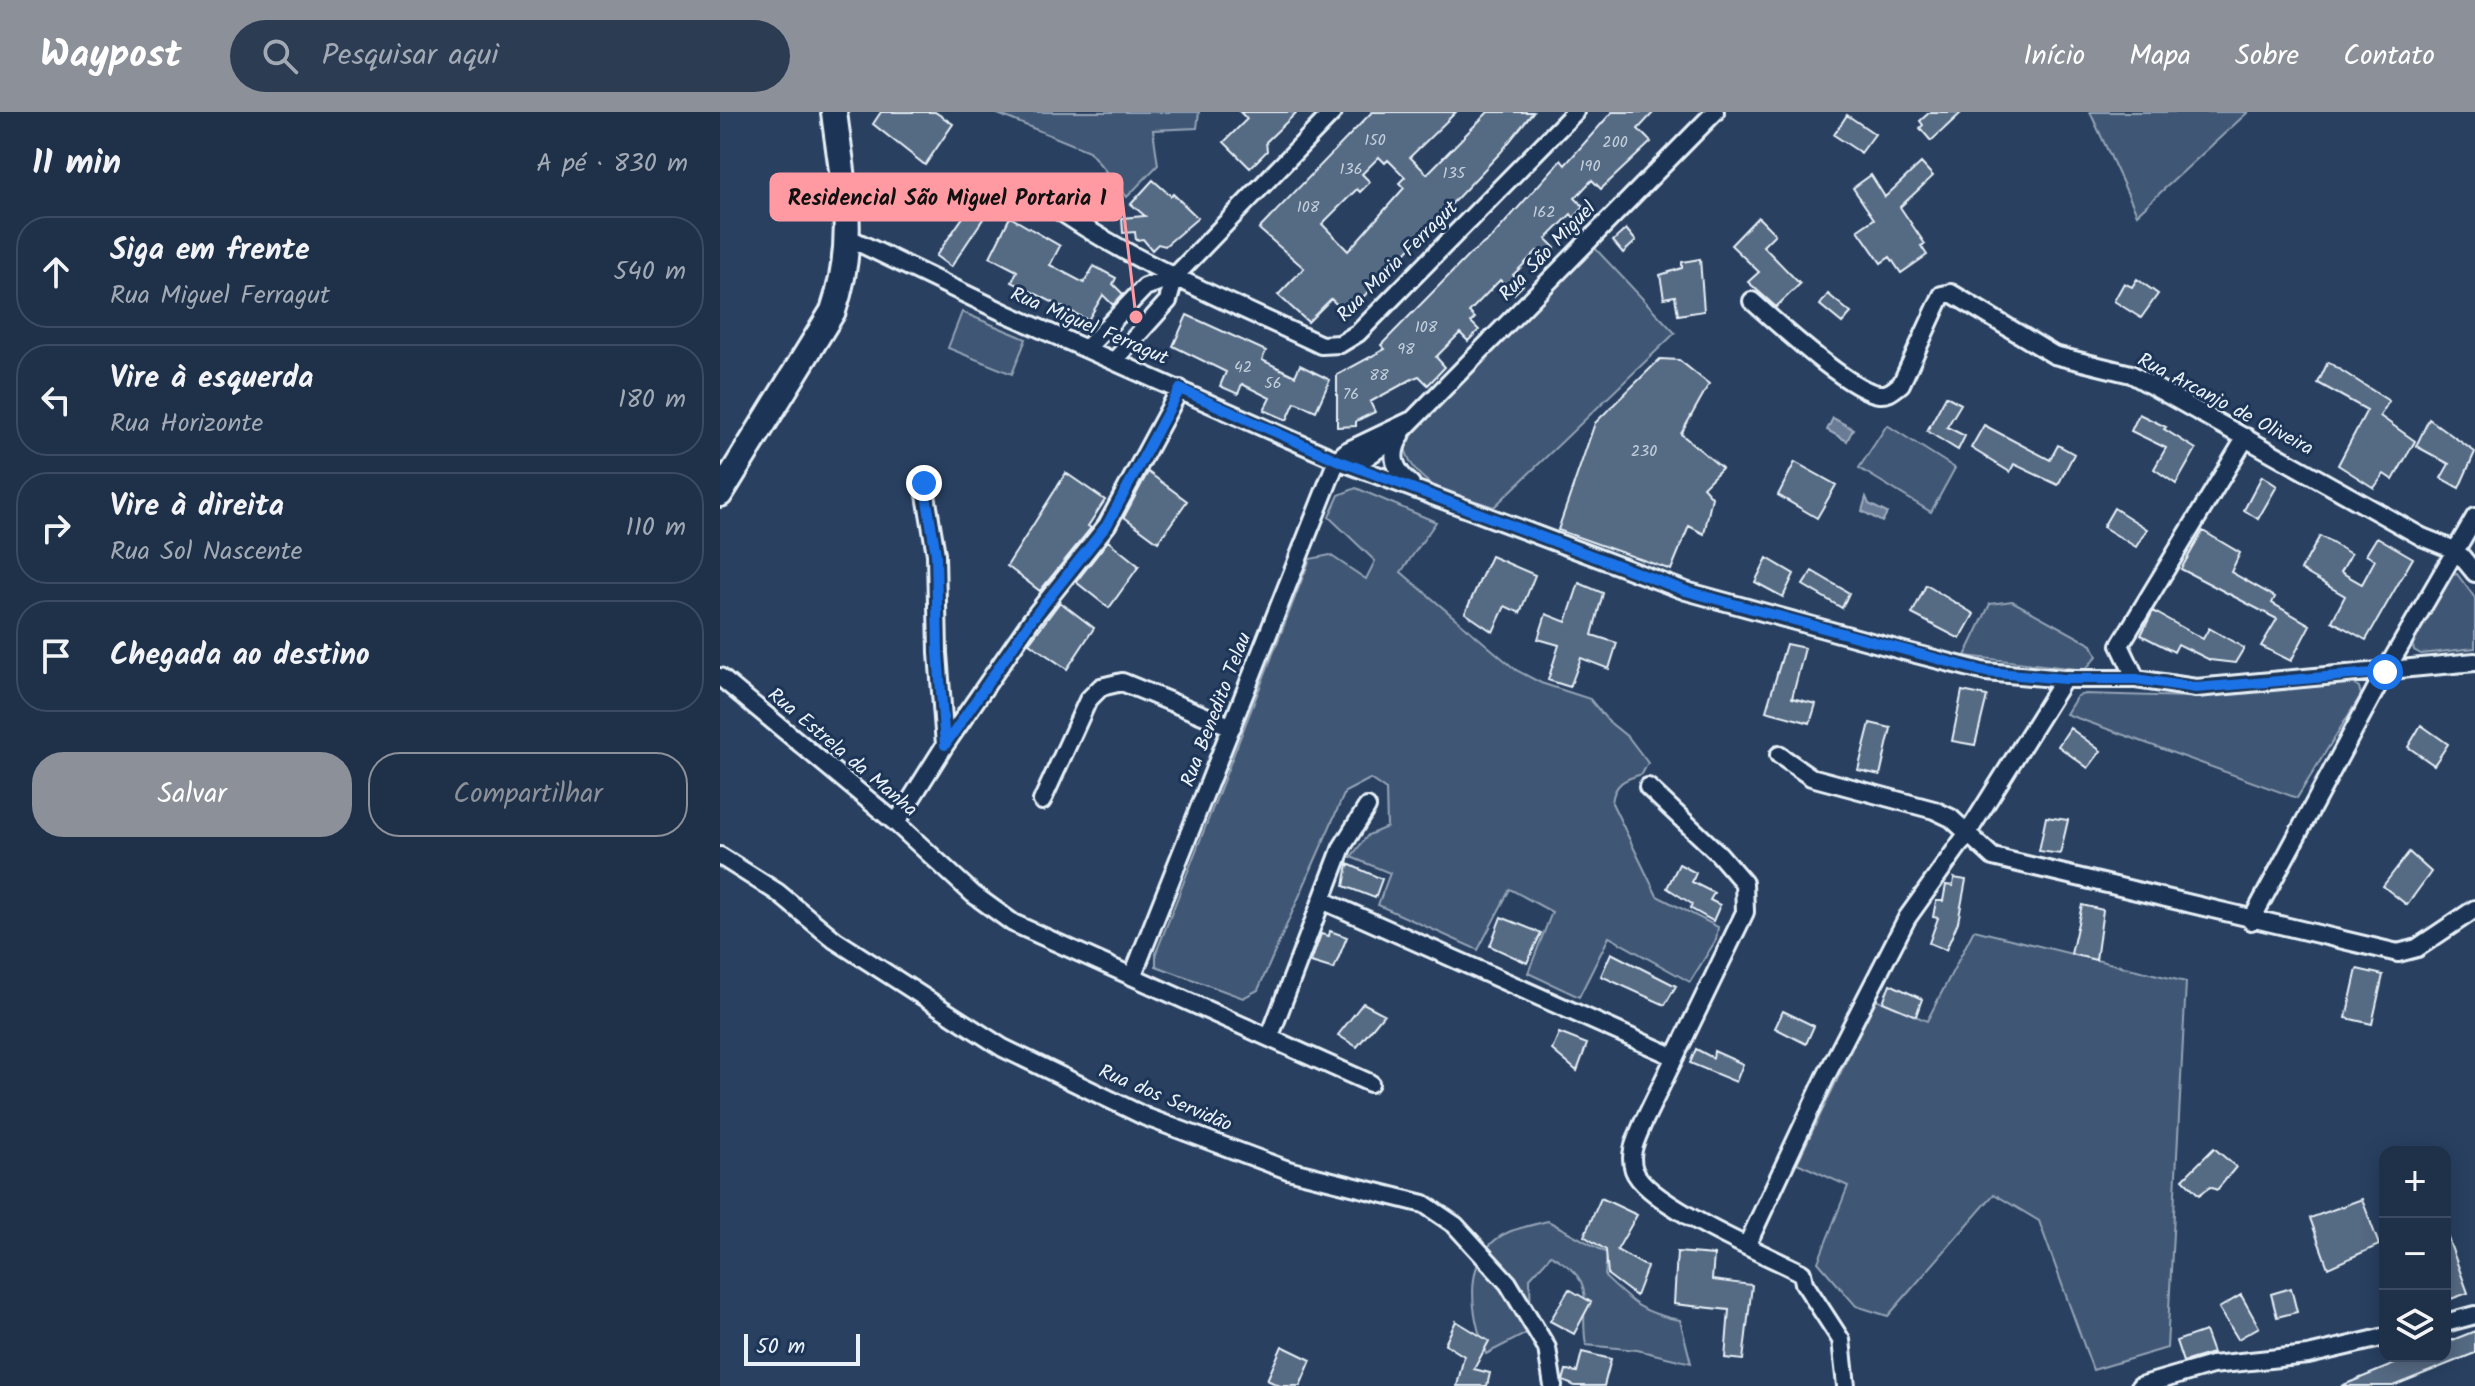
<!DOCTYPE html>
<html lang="pt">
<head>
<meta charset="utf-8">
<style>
	body { margin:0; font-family:Kalam,sans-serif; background:#2c3c53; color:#f1f3f6 }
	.controls { position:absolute; right:24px; bottom:24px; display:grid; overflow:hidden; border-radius:16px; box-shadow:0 4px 20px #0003 }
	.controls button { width:72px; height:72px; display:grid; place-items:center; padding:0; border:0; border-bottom:2px solid #3c4b61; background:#1f3049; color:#f1f3f6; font:40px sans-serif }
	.scale { position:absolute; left:24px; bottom:20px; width:116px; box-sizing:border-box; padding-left:8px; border:4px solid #e8f1f8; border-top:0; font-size:22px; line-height:28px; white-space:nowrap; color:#e8f1f8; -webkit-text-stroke:6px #1d3557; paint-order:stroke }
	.stop { position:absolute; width:24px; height:24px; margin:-18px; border:6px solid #1a73e8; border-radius:50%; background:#fff }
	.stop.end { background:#1a73e8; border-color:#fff; box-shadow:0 2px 8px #0008 }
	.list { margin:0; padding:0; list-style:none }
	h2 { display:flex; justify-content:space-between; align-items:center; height:104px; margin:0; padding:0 32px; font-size:34px }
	h2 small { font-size:26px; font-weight:400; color:#a1a9b4 }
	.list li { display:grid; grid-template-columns:52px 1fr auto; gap:24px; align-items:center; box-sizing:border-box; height:112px; margin:0 16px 16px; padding:0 16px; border:2px solid #3c4b61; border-radius:32px }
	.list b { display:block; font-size:30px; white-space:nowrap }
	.list p { margin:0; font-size:26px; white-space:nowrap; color:#a1a9b4 }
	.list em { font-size:26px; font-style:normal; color:#a1a9b4 }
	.actions { display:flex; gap:16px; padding:24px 32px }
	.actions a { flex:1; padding:18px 0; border:2px solid #8c9099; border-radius:32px; text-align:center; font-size:28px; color:#8c9099 }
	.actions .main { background:#8c9099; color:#fff }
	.icon { flex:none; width:44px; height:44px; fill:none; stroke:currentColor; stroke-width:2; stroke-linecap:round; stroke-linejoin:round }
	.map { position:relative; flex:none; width:1755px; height:1274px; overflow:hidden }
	header { display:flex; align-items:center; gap:48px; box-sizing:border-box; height:112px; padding:0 40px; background:#8c9099; color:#fff }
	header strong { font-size:38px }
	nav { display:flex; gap:44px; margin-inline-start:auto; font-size:28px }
	.search { width:560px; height:72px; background:#2c3c53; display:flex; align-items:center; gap:20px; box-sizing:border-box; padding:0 28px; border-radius:44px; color:#a1a9b4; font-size:30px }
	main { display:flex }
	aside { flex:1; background:#1f3049 }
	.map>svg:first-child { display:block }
	.green { fill:#415774; stroke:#94a4b6; stroke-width:2 }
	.water { fill:#6b7c95; stroke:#9dabbd; stroke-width:2 }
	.building { fill:#556a83; stroke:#e8f1f8; stroke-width:2; fill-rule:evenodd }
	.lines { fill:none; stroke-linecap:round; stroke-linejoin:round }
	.minor-casing { stroke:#e8f1f8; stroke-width:22 }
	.secondary-casing { stroke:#e8f1f8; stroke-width:30 }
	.minor { stroke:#1d3557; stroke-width:16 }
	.secondary { stroke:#1d3557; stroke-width:24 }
	.route { stroke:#1a73e8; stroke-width:10 }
	.labels { text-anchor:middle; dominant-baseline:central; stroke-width:6; stroke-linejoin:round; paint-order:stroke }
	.number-label { font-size:16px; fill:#c3cfdb }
	.street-label { font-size:20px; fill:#e8f1f8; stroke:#1d3557 }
	.leader { fill:none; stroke:#ff9aa2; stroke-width:3 }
	.callout-dot { fill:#ff9aa2; stroke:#1d3557; stroke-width:3 }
	.callout { fill:#ff9aa2; stroke:#ff9aa2; stroke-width:3 }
	.callout-label { font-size:22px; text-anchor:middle; font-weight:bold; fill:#111 }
</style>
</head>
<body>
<header>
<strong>Waypost</strong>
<div class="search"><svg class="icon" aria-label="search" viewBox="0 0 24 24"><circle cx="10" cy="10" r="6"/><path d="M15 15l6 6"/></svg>Pesquisar aqui</div>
<nav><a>Início</a><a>Mapa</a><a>Sobre</a><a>Contato</a></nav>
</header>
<main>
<aside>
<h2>11 min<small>A pé · 830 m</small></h2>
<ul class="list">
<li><svg class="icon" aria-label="ahead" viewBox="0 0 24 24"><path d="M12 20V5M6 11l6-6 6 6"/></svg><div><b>Siga em frente</b><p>Rua Miguel Ferragut</p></div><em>540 m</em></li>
<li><svg class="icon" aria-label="left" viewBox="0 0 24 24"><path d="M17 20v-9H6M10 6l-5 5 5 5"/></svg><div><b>Vire à esquerda</b><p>Rua Horizonte</p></div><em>180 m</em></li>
<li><svg class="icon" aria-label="right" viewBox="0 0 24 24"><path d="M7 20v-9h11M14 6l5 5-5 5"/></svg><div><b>Vire à direita</b><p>Rua Sol Nascente</p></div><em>110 m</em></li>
<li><svg class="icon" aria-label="arrive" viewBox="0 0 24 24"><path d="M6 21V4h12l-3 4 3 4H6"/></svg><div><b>Chegada ao destino</b></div></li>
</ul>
<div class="actions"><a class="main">Salvar</a><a>Compartilhar</a></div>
</aside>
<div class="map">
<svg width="1755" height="1274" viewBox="0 0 1755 1274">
	<rect width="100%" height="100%" fill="#294061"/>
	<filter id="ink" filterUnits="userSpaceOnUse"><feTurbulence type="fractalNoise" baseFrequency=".0125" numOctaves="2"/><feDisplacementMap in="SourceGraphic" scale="16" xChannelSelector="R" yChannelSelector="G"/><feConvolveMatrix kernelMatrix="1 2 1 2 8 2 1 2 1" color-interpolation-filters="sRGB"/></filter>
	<g filter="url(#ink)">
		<!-- green -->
		<path class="green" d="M273,0h206l-2,16 -44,2 5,35 -31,32 -38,-46z
			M1370,0h158l-111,102z
			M871,132l84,89 -181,174c-38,-13 -77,-16 -89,-59l10,-17z
			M242,200l64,27 -14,35 -64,-26z
			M1167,313l68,43 -24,44 -72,-44z
			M636,376l80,34 -35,50 115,98 25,13 49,16 18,22 21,17 19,25 -6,11c-17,5 -28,9 -30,29l45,93 61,31 -2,13 -26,42 -81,-45 -30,60 -51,-24 24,-61 -42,-23 -32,61 -100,-45 12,-32 -39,-16 17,-22 19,-8 -1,-37 -16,-11 -25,13 -87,198 -15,8 -87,-32v-13l154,-394 20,-4 36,24 9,-18 -46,-44 10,-22z
			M1737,462l18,24v50l-54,6 -7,-4 -3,-11 38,-63z
			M1292,489l80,44 5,11 -12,14 -120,-14 25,-52z
			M1633,571l6,4 2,8 -64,103 -231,-84 11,-18 8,-2 106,3z
			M1254,818l212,52 -19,366 -74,22 -54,-149 -45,-27 -106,122 -32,-10 -38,-44 30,-76 -51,-23 79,-164 51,22z
			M828,1109l59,32 -2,24c26,25 38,37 75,43l11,43 -54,-13 -51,-5c-8,-47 15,-61 -35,-90l-21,23 1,53 -45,23c-15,-40 -27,-102 25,-123 11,-4 25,-7 37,-10z"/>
		<!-- water -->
		<path class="water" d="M1113,306l20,11 -6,12 -20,-11z
			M1146,385l3,7 18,9 -5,9 -20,-11z"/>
		<!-- building -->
		<path class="building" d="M161,0h54l18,12 -28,41 -52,-41z
			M520,0h57l-31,30 1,9 -17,17 -26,-26 23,-23z
			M652,0h84l-46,45 17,17 61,-62h45l-32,40 -154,162 -16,-15 -23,23 -30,-27 26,-27 -45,-39zM659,45l6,6 3,-3 17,17 -6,6 5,5 -56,63 -26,-27 35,-35 3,3 10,-10 -8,-8z
			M892,0h42l-16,17 13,13 -50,47 -9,-9 -17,18 9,9 -10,11 -3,-4 -25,25 9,9 -11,11 -7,-8 -24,24 10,10 -9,9 -14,-14 -31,32 6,6 -4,4 8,8 -11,11 -8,-8 -24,24 9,10 -17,18 -9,-9 -5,2 -44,24 5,10 -19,9v5l-19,1v-52l48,-26 -4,-4 89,-91 22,-17 69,-77 4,5z
			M1210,0h32l-31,29 -11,-13 3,-3 -3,-4z
			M1127,3l28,19 -14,19 -27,-18z
			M1201,51l12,13 -33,31 25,37 -4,2 6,9 -26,18 -11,-16 -9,6 -23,-33 16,-11 -21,-31 18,-13 14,22z
			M433,68l18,16 2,-2 25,24 -33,28 -7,-2 -6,6 -9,-11 -7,1 -1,-8 -12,1 -1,-15 23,-2 -14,-12z
			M260,81l13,11 -42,63 -15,-11z
			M290,105l50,29 -10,19 34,18 10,-17 22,12 -3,6 10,10 -10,11 -10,-10 -15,25 -76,-38 5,-11 -27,-14z
			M1038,105l17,17 -12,12 37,38 -24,23 -28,-25 11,-10 -28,-27z
			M906,117l10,12 -13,12 -10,-12z
			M980,147l4,52 -26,4 -3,-19 -11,2 -4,-23 22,-7v-6z
			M1417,167l21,15 -17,24 -27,-17 10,-18 8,4z
			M1108,182l23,19 -9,10 -22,-18z
			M467,203l79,36 -4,9 33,16 5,-11 30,15 -14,31 -21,-9 -8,18 -23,-10 6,-12 -28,-14 -4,10 -18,-8 6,-14 -53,-26z
			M940,247l19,1 30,24 -28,50 41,34 -19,19 9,10 -8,37 -15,-8 -18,44 -113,-40 37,-107z
			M1608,250l61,39 -9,15 35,25 -22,39 -9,-6 -10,14 -36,-23 29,-55 -49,-27z
			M1226,284l15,8 -14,23 18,9 -7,14 -31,-19z
			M1419,302l27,13 -2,2 32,20 -20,35 -22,-15 12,-21 -35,-17z
			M1709,307l46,33 -16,36 -18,-10 8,-14 -33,-18z
			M1264,313l66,35 8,-15 16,9 -16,31 -44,-21 -4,8 -39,-24z
			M1075,350l41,23 -19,33 -39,-23z
			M428,360l39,29 -29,41 -34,-25z
			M346,361l39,27 -17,26 3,2 -51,63 -33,-25z
			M1542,364l15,10 -19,33 -14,-9z
			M1394,396l33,21 -11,18 -33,-20z
			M1483,419l37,22 -9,19 44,25 -3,6 38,22 -19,36 -30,-15 16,-27 -96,-50z
			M1600,424l31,18 -10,18 21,12 13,-24 -9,-5 11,-18 36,21 -47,82 -34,-19 13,-25 -44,-26z
			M388,429l31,25 -30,42 -33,-26z
			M771,444l44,19 -15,38 -15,-7 -12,26 -28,-19z
			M1047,446l27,16 -11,23 -28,-15z
			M1092,459l37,22 -7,15 -39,-23z
			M859,471l24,10 -11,42 25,8 -8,26 -28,-11 -11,29 -22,-7 11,-35 -21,-6 8,-25 20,8z
			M1206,473l48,29 -14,25 -48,-25z
			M340,490l34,26 -27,41 -38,-26z
			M1433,499l50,28 6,-11 35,20 -9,15 -25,-3 -32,-16 -4,8 -33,-17z
			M1066,532l19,4 -13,50 24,6 -6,19 -44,-12z
			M1242,579l25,5 -12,49 -23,-4z
			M1150,611l21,5 -11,47 -22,-5z
			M1701,613l27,19 -14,21 -26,-18z
			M1350,616l31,23 -13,17 -30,-22z
			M1326,705l22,3 -8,34 -21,-3z
			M1689,740l22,20 -24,33 -24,-19z
			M628,752l34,15 -7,19 -31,-12z
			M959,752l17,9 -4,9 22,11 -4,7 10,5 -7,16 -23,-13 2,-4 -25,-16z
			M1234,766l12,2 -8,42 -12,28 -17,-7 9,-25 -5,-1 3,-16h7l3,-16 7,1z
			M1362,793l21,5 -7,50 -25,-6z
			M781,805l40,16 -14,30 -37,-17z
			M610,819l17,6 -13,32 -23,-7 10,-28 8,2z
			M891,841l65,33 -11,19 -64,-29z
			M1637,857l26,6 -11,49 -26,-6z
			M1170,872l32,15 -6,17 -33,-14z
			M643,891l21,11 -27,33 -19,-12z
			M1063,899l31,15 -8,18 -31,-16z
			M839,921l28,11 -10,27 -25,-21z
			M976,937l17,9 1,-7 29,13 -7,18 -46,-19z
			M1494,1036l22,19 -19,23 -7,-3 -11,8 -16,-16z
			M881,1086l36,17 -20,35 30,17 -11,29 -28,-21 -2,-25 -22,-14z
			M1642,1087l17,46 -51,23 -18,-50z
			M1725,1118l23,63 -23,8z
			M957,1140l37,3 -2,25 40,5 -9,75 -18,-2 4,-48 -55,-6z
			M1571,1176l6,24 -20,5 -6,-23z
			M849,1177l22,13 -17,32 -24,-13z
			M1521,1183l18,32 -21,12 -19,-31z
			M736,1209l33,20 -15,28 16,4 -3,13h-30l7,-30 -19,-12z
			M1485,1219l8,22 -30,9 -7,-21z
			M1755,1219v22l-82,33h-52l73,-30h31v-13z
			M562,1234l29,14 -11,26h-20l-13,-6z
			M862,1240l29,7 -7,27h-29l-12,-5 3,-11 11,2z"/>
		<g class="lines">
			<defs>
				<path id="minor" d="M321,86c86,63 185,102 280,147l19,-1 18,-11 217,-221
					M129,126l156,75 332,147 349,131 218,60 82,21 78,7h72l60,9 279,-26
					M1032,189c24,21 98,90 127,93 10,1 14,-4 22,-10l41,-89 9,-2 103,62 77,19 291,163 35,14 18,22
					M368,235l57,-60 30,-11 158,-164
					M396,247l52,-58 7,-25
					M681,324c-12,19 -7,34 10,48
					M634,354l43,-30 318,-324
					M204,371l12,71 2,99 7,92
					M0,565l176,146 77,71 40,29 357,160
					M1416,567l-16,-34 126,-208
					M1059,643l32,22 123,33 17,8 42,39 405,96 19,-5 58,-39
					M928,675l71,67 25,29 1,29 -102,211c-6,15 -15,30 -9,47 12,34 133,85 168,103l2,10 37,57 5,46
					M322,689l46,-101 13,-13 21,-5 110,45
					M176,711l49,-78 87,-126 75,-94 73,-136
					M0,744l57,36 58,48 168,108 143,69 142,53 136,34 31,21 53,58 39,65 6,38
					M604,789l351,156
					M1531,809l134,-249 90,-155
					M413,863l204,-515 10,-9 63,-30
					M550,924l72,-189 25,-40
					M1027,1133l79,-169 81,-158 60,-84 97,-155
					M1725,1211l30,-8
					M1420,1274l72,-21 96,-10 77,-18"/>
				<path id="secondary" d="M0,382l113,-183c25,-74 10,-125 1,-199"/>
			</defs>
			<!-- minor casing -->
			<use href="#minor" class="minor-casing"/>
			<!-- secondary casing -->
			<use href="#secondary" class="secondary-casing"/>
			<!-- minor -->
			<use href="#minor" class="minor"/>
			<!-- secondary -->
			<use href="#secondary" class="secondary"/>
		</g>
	</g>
	<g class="lines" filter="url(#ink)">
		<!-- route -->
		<path class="route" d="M204,371l12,71 2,99 7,92 87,-126 75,-94 73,-136 157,71 349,131 300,81 78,7h72l60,9 189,-16"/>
	</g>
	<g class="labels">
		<!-- number labels -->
		<g class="number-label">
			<text x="655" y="28">150</text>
			<text x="895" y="30">200</text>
			<text x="870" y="54">190</text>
			<text x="631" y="57">136</text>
			<text x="734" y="61">135</text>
			<text x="588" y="95">108</text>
			<text x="824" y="100">162</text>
			<text x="706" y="215">108</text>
			<text x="686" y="237">98</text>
			<text x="523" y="255">42</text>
			<text x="659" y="263">88</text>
			<text x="553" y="271">56</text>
			<text x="631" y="282">76</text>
			<text x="924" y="339">230</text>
		</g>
		<!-- street labels -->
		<g class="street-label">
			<text transform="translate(828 140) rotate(-46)">Rua São Miguel</text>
			<text transform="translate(678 150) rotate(-45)">Rua Maria Ferragut</text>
			<text transform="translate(369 215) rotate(23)">Rua Miguel Ferragut</text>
			<text transform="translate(1505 293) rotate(28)">Rua Arcanjo de Oliveira</text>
			<text transform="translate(497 598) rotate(-69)">Rua Benedito Telau</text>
			<text transform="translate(122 641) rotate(40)">Rua Estrela da Manha</text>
			<text transform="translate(445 987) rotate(23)">Rua dos Servidão</text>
		</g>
	</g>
	<!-- callouts -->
	<path class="leader" d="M416 205L402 85"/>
	<circle class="callout-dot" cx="416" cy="205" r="8"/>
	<rect class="callout" x="51" y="62" width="351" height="46" rx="8"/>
	<g class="callout-label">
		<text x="227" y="93">Residencial São Miguel Portaria 1</text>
	</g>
</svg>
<div class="controls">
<button>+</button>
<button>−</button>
<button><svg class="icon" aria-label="layers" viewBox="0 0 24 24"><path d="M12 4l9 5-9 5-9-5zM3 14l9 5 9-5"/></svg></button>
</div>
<div class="scale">50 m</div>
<div class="stop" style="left:1665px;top:560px"></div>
<div class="stop end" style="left:204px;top:371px"></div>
</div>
</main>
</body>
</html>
